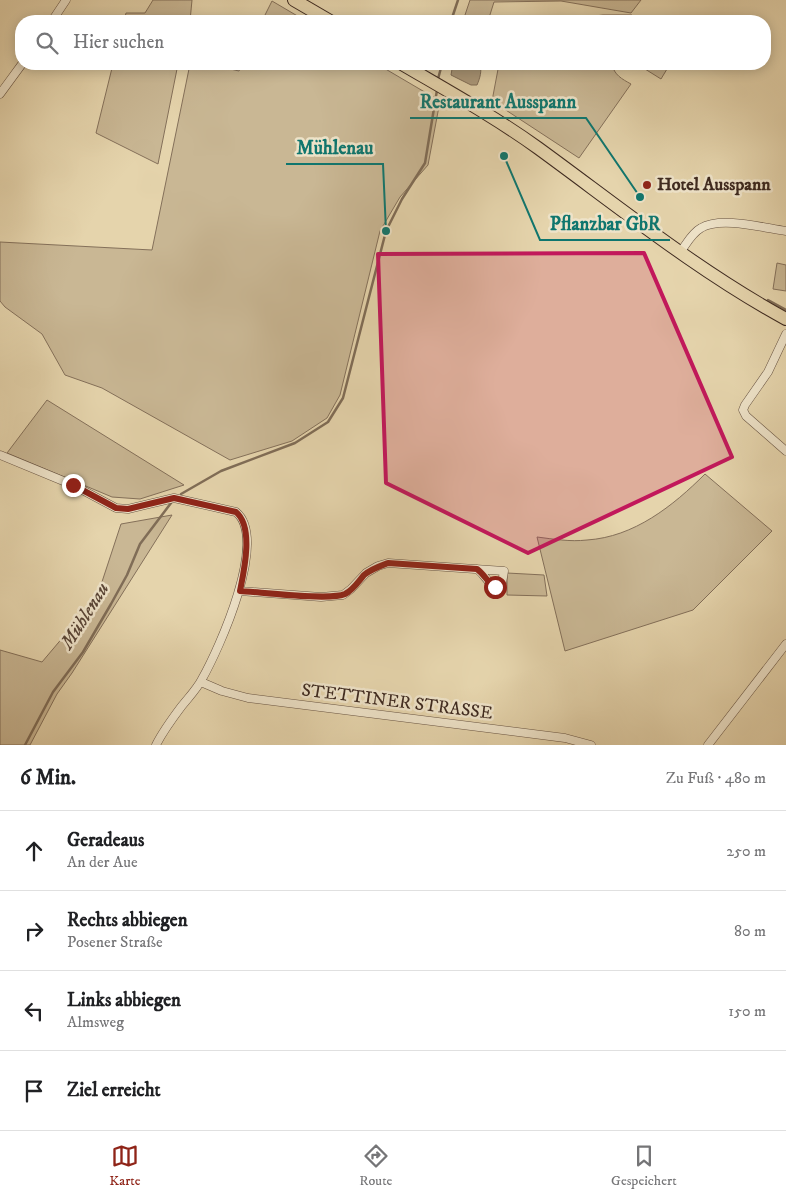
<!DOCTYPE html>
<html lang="de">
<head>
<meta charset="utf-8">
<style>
	body { margin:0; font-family:"IM FELL DW Pica",serif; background:#f6f6f6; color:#202124 }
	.stop { position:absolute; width:15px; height:15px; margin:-11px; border:4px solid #8f2418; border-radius:50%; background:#fff }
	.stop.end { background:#8f2418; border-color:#fff; box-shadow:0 1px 5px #0008 }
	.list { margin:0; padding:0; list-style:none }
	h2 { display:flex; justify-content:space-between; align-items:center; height:65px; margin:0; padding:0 20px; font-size:21px }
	h2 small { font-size:16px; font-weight:400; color:#757577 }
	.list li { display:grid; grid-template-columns:32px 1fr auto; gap:15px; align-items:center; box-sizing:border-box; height:80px; padding:0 20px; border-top:1px solid #e0e0e0 }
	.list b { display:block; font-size:19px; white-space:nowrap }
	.list p { margin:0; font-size:16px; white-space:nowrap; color:#757577 }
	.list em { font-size:16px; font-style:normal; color:#757577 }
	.icon { flex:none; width:28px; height:28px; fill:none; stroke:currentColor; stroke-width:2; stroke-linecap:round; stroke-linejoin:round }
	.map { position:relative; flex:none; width:786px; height:745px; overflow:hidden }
	.search { position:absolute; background:#fff; box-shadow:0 2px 12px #0003; left:15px; right:15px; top:15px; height:55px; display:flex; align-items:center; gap:12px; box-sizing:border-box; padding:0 18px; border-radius:20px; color:#757577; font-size:19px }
	.sheet { height:385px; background:#fff }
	nav { display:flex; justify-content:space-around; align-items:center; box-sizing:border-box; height:70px; border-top:1px solid #e0e0e0; background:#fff; font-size:14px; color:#757577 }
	nav a { display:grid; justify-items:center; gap:2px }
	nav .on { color:#8f2418 }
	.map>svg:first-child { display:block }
	.green { fill:#c9b794; stroke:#84705a }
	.water { fill:#ac9a7c; stroke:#806d57 }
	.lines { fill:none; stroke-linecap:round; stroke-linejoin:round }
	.stream { stroke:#806d57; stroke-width:2.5 }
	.minor-casing { stroke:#685443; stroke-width:9 }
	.primary-casing { stroke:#3e2a20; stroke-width:14 }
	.minor { stroke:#eee3c9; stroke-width:8 }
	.primary { stroke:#e5d4ac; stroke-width:12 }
	.route { stroke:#8f2418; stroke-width:6 }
	.marked { fill:#c2185b; fill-opacity:0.2; stroke:#c2185b; stroke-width:4; stroke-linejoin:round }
	.poi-dot { fill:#8f2418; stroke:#eee3c9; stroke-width:2 }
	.labels { text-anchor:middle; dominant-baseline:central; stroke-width:5; stroke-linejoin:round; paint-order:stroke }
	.poi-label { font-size:18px; font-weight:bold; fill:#3e2a20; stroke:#eee3c9; text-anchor:start }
	.street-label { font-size:18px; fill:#3e2a20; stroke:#eee3c9 }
	.water-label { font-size:19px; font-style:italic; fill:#5a4637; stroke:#eee3c9 }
	.leader { fill:none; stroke:#0f766e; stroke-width:2 }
	.callout-dot { fill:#0f766e; stroke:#eee3c9; stroke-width:2 }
	.callout-label { font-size:19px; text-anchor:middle; font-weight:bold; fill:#0f766e; stroke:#eee3c9; stroke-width:5; stroke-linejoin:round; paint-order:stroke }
</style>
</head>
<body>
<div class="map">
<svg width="786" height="745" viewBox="0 0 786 745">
	<rect width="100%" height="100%" fill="#e5d4ac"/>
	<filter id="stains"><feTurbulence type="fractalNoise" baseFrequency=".004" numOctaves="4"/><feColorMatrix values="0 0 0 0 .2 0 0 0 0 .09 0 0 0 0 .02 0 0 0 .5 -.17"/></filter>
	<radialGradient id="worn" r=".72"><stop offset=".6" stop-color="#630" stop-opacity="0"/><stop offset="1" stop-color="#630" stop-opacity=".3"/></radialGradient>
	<!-- green -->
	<path class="green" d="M153,0h39l-2,21h-66l2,-8h19z
		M470,0h171l-10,13 -70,-12 -67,1 -6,19h-25z
		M272,1l34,20h-44z
		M603,15h29v6h-79z
		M113,64h65l-20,100 -62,-31z
		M190,64h19l30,7 3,-7h135l63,37 -12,64 -28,32 -20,34 -40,164 -13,23 -35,23 -62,19 -128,-72 -37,-13 -23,-41 -37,-27 -5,-6v-59l152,8z
		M499,64h113c2,11 10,15 19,20l-52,74 -87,-57z
		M637,64h33l-9,15z
		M777,263l9,2v26l-13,-2z
		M47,400l137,85 -44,14 -28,-2 -105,-44z
		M705,474l67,57 -79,79 -128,41 -28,-114c16,2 33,5 50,3 47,-3 86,-34 118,-66z
		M172,515l-100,158 -15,21 -27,51h-30v-95l42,12 55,-65 24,-73z
		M507,573l37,2 3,21 -40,-1z"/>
	<!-- water -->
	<path class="water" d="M456,64h24c2,7 0,14 -3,21h-6l-20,-10 1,-6z"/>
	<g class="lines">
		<!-- stream -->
		<path class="stream" d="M451,21l7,-21
			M438,79l4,-15
			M768,300l18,10
			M181,494l40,-23 74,-28 33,-21 15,-24 43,-167 16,-32 23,-36 12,-73
			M25,745l28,-53 30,-40 28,-48 16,-29 13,-31 31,-41"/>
		<defs>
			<path id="minor" d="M52,21l14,-21
				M0,94l22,-30
				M681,251c6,-8 11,-18 20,-23 20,-12 63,0 85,3
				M786,334l-18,38 -23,33 -2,5 3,6 40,35
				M0,455l73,30 43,23 12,1 46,-11 62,14c33,27 -17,137 -34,167 -5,10 -14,19 -21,28 -9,12 -18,24 -25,38
				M240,591l81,6 22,-2 8,-6 15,-16 12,-7 10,-3 116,8 -2,12 -7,4c-8,-5 -10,-12 -18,-18
				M201,682l21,9 26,7 317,40 26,7
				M708,745l78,-101"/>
			<path id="primary" d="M294,0l36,21
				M402,64c46,27 93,53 136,84 81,59 160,123 248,171"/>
		</defs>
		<!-- minor casing -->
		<use href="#minor" class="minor-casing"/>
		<!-- primary casing -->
		<use href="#primary" class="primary-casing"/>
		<!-- minor -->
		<use href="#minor" class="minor"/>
		<!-- primary -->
		<use href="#primary" class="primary"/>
	</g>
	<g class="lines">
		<!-- route -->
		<path class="route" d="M73,485l43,23 12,1 46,-11 62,14c18,15 8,59 4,79 20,1 90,10 105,3 8,-4 13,-12 19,-19 7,-6 16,-9 24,-12l89,6c8,6 10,13 18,18"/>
	</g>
	<!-- marked area -->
	<path class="marked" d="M644,253l88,204 -204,96 -142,-70 -8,-229z"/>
	<!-- markers -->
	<circle class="poi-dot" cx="647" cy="185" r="5"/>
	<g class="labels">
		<!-- poi labels -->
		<g class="poi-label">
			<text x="657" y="185">Hotel Ausspann</text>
		</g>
		<!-- street labels -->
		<g class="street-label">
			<text transform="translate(397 702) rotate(7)">STETTINER STRASSE</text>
		</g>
		<!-- water labels -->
		<g class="water-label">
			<text transform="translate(85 616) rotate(-58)">Mühlenau</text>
		</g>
	</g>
	<!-- callouts -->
	<path class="leader" d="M640 197L586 118H410M386 231L383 164H286M504 156L540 240H670"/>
	<g class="callout-dot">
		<circle cx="640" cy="197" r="5"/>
		<circle cx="386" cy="231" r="5"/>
		<circle cx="504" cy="156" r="5"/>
	</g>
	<g class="callout-label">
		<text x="498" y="108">Restaurant Ausspann</text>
		<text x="335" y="154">Mühlenau</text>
		<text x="605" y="230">Pflanzbar GbR</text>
	</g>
	<rect width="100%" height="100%" filter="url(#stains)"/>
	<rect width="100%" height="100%" fill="url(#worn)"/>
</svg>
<div class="stop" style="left:495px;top:587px"></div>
<div class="stop end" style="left:73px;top:485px"></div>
<div class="search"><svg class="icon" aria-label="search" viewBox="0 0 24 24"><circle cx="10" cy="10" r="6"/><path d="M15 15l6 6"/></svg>Hier suchen</div>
</div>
<section class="sheet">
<h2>6 Min.<small>Zu Fuß · 480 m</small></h2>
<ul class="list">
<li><svg class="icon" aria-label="ahead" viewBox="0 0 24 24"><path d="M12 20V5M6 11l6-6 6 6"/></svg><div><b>Geradeaus</b><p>An der Aue</p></div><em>250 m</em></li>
<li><svg class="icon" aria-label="right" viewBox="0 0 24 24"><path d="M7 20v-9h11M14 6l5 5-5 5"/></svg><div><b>Rechts abbiegen</b><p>Posener Straße</p></div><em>80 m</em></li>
<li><svg class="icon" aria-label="left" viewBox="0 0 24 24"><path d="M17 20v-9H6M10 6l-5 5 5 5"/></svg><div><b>Links abbiegen</b><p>Almsweg</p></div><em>150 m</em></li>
<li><svg class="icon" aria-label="arrive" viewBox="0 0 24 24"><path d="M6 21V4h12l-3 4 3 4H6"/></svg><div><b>Ziel erreicht</b></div></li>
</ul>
</section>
<nav>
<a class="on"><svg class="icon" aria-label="map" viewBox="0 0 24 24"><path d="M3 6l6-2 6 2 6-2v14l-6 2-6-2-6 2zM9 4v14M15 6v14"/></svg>Karte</a>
<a><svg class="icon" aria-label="directions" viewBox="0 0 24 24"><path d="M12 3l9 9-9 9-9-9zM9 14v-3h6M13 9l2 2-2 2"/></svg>Route</a>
<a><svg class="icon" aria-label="saved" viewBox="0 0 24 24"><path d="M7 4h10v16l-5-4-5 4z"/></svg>Gespeichert</a>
</nav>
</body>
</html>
